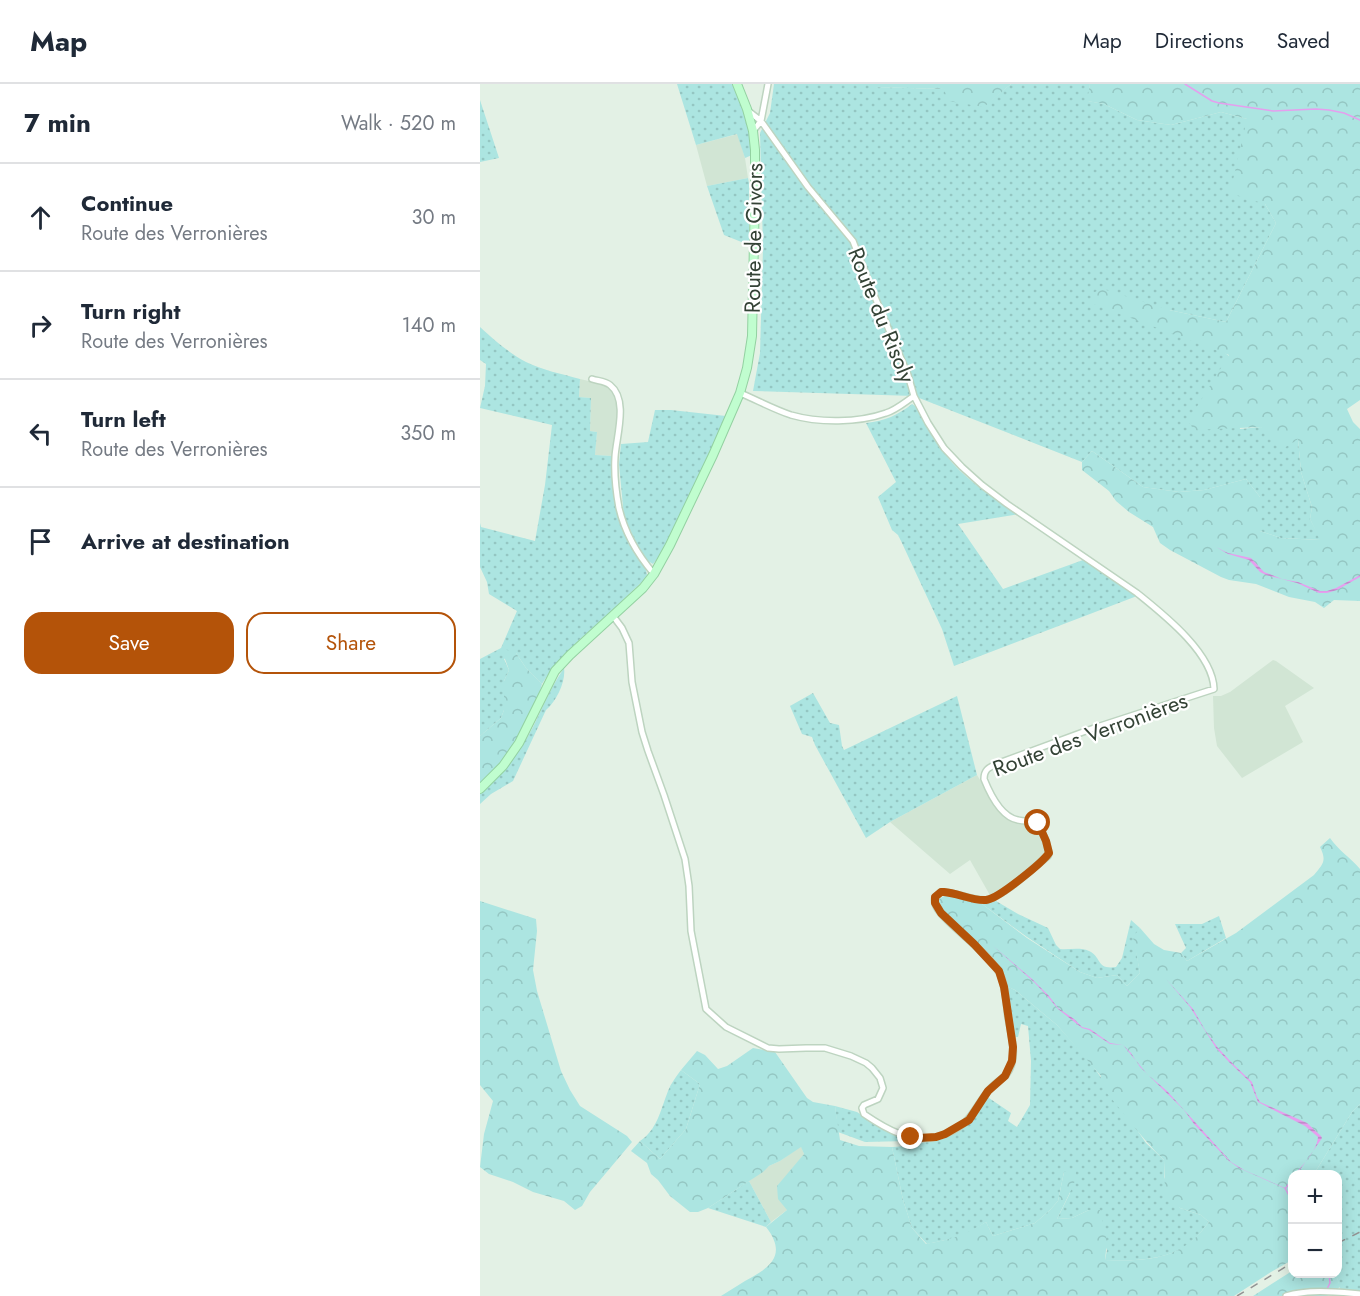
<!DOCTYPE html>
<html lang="en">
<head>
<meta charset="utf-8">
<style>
	body { margin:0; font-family:Jost,sans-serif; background:#f2f2f3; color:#1f2937 }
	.controls { position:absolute; right:18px; bottom:18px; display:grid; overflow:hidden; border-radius:12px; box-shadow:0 3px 15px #0003 }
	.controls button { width:54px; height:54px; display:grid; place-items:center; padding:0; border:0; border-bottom:2px solid #e0e1e3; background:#fff; color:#1f2937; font:30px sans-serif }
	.stop { position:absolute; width:18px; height:18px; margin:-14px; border:4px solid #b45309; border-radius:50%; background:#fff }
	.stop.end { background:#b45309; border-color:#fff; box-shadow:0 2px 6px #0008 }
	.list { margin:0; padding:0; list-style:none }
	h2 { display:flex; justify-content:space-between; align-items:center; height:78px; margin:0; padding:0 24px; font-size:26px }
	h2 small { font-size:20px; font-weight:400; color:#747a83 }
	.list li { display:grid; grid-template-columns:39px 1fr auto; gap:18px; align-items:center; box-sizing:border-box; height:108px; padding:0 24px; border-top:2px solid #e0e1e3 }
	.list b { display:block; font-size:22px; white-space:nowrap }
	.list p { margin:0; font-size:20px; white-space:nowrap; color:#747a83 }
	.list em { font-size:20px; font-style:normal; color:#747a83 }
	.actions { display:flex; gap:12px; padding:18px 24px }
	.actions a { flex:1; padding:14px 0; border:2px solid #b45309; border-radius:18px; text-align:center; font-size:21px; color:#b45309 }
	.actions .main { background:#b45309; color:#fff }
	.icon { flex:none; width:33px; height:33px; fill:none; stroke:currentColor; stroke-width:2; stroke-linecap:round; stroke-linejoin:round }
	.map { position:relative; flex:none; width:880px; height:1212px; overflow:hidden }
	header { display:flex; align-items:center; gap:36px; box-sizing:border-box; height:84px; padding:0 30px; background:#fff; border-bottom:2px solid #e0e1e3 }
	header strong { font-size:28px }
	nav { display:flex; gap:33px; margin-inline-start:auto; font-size:21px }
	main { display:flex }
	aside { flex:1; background:#fff }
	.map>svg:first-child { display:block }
	.residential { fill:#d1e5d4 }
	.grass { fill:url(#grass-dots) }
	.forest { fill:url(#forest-crowns) }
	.water { fill:url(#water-rules) }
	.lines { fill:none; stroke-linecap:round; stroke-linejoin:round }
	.stream { stroke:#e59fee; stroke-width:1.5 }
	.street-casing { stroke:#bdd4c0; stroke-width:8 }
	.secondary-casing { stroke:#93d1a1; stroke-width:10 }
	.street { stroke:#fff; stroke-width:5 }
	.secondary { stroke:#c0fdcf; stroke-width:8 }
	.rail { stroke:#939393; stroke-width:1.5; stroke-dasharray:8 8; stroke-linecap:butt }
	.route { stroke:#b45309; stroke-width:8 }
	.labels { text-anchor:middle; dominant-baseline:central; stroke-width:4.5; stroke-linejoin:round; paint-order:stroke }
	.street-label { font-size:22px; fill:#334235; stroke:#fff }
</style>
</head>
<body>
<header>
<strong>Map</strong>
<nav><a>Map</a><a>Directions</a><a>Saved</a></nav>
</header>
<main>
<aside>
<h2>7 min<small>Walk · 520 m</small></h2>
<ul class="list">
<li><svg class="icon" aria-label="ahead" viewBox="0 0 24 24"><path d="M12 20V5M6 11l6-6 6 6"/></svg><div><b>Continue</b><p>Route des Verronières</p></div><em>30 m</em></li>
<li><svg class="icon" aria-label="right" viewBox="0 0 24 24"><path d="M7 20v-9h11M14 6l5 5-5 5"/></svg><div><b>Turn right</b><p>Route des Verronières</p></div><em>140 m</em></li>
<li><svg class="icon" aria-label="left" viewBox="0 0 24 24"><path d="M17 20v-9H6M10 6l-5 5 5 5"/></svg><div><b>Turn left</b><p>Route des Verronières</p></div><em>350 m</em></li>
<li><svg class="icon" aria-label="arrive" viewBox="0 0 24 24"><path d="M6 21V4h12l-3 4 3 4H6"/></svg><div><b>Arrive at destination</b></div></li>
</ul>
<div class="actions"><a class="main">Save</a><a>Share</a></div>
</aside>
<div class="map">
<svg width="880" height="1212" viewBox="0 0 880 1212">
	<defs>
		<pattern id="grass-dots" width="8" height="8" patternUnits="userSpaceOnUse" patternTransform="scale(1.5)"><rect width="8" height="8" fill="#ace5e1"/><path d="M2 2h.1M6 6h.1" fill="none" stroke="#94c6c2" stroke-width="1.8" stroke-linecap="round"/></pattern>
		<pattern id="forest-crowns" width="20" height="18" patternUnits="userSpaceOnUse" patternTransform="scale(1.5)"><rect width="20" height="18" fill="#ace5e1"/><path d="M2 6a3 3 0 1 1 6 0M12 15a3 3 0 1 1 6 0" fill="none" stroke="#94c6c2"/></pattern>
		<pattern id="water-rules" width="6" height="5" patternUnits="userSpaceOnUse" patternTransform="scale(1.5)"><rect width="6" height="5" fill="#e59fee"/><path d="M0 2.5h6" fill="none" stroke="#ba83c2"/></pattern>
	</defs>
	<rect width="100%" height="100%" fill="#e3f1e5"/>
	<!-- residential -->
	<path class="residential" d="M258,50l7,24 3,20 -41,8 -11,-41z
		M100,295l26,6 5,3 3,7 5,22 -6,39 -18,-1 2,-23 -7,-1 1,-33 -12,-1z
		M793,576l3,1 38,27 -29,18 18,36 -61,36 -25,-32 -3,-18 -1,-32h8l9,-4z
		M497,691l19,31 8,10 15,7h17l12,29 -2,4 -49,38 -6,3 -21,-37 -20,14 -60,-52z
		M321,1062l3,8 -11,15 -6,41 -16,12 -22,-41 20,-15 11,-5z"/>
	<!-- grass -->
	<path class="grass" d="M197,0h55l12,28 5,19 3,24 -7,3 -8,-24 -41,11z
		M294,0h100v3l70,2 40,17 27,-22h79l-2,17 16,3 33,16 34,5 50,-13 26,7 18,85 11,19 -50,99 -57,-12 60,46 11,73 21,-2 37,12 3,33 11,35 -2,12 11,21 -40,-2 -21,-7v-34l-14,-18 -42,11 -25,2 -36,-5 -51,-36 -10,11 -168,-66 -161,-5 7,-38 3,-105 -3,-115 10,-20z
		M0,16l19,58 -19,4z
		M268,94l1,5v62l-25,-10 -17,-49z
		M0,243c14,13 29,26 46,35 16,8 36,12 54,17l-1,18 12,1 -1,33 7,1 -2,23 18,1c1,24 0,49 9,72 5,15 15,28 24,42l1,5 -3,5c-13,12 -25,24 -38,36 -23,21 -48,40 -64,68l-16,-16 -10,-15 -12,6 5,11 -5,11v29l-3,8 -21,18v-77l21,-11 16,-37 -28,-17 -2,-12 -7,-15v-44l1,4 54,14 10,-56 7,-60 -72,-17 5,-22 1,-22 -6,-4z
		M432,320l3,2c10,16 19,34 30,48 20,26 47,43 74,60l-61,10 45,65 80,-29 54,36 -183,70 -12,-37 -41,-88 -3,-6 -6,-5 -14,-33 18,-15 -30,-59c19,-2 32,-8 46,-19z
		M175,326h16l55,6 -45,98 -20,40 -8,10 -5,-3 -8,-10 -16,-34 -5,-53 2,-20 27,-2z
		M84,584c2,13 -7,33 -18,42l-33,71 -22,13 -11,10v-10c22,-21 39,-40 53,-67 10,-20 18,-40 31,-59z
		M333,609l17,30 9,2 3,21 2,4 113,-54 20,79 -87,47 -24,16 -51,-93 -3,-8 -10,-3 -12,-28z
		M516,817l22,13 30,14 8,17 4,4c9,1 20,-2 29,2 13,6 7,19 27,16l6,-9 9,-38 9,8 -6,10 6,35 -13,13 -10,-11 -20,3 -17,-6 -53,-35 -45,-33z
		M739,832l7,22 -39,23 -6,-8 5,-5 -11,-24h27z
		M528,903l7,3 42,35 34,38 55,80 18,17v17l16,31 21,7 8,7c-6,7 -12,16 -20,22 -24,17 -56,17 -84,16l2,-10 -18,-40 -17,8 -15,1 13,-26 -6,-21 -6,29 -8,9 -15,13 -42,13 -7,-14 -17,11 -14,5 -28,6 -15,-16 -9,-28 -11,-53c24,-1 63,-9 80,-27 6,-7 10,-16 14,-24l25,17 -3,8 9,6 13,-22 1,-44 -3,-35 -7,-2 -3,13h-3c-1,-17 -6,-33 -7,-50z
		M201,986l19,14 -14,45 -26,30 -20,-18c17,-11 21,-32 28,-50 3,-8 8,-14 13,-21z
		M880,1020v192h-18l-6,-22h2v-100h-24l38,-62z
		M355,1022l22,6 21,14 30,12 -1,3 -42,1 -27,-10z
		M269,1097l22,41 -5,5 -58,-19z"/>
	<!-- forest -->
	<path class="forest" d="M394,0h137l-27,23 -36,-6 -4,-12 -71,-2z
		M610,0h270v316l-13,9 6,13 7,7v172l-26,-1 -10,8 -9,-6 -26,-5 -33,-13 -27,-4 -8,-3 -51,-27 -10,-7 -7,-16 -24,-15 -13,-11 -7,-10 -27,-21v-8l10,-11 51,36 36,5 25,-2 42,-11 14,18v34l21,7 39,2 -10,-21 2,-12 -11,-35 -3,-33 -17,11 -20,-23 -67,3 -6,-9 41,-66 -138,-52 1,-10 11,-4 66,21 57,12 50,-99 -11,-19 -35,-11 17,-74 -26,-7 -50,13 -34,-5 -33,-16 -17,-3z
		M21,564l15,5 10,15 16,16c-9,34 -33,78 -62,99v-47l21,-18 3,-8v-29l5,-11z
		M850,754c8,12 21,20 30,31v235l-8,8 -38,62h-22v86l-21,12 -37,24h-513c8,-5 16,-10 24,-15 25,-13 43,-26 21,-54l21,-17 -9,-11 -1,-13 27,-32 -3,-7 -21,14 -11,5 -6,6 -55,36 -10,4h-8l-20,-16 -12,-16 -7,-6 -4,-11 -16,-12 9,-10 20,18 26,-30 14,-45 -19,-14 16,-19 8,4 13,14 9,-3 26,-18 22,4 32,46 6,4 22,4 5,34 19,6 33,1 11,53 9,28 14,16c26,-5 37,-8 60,-22l7,14 42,-13 15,-13 8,-9 6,-29 12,-1 -2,13 -17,35 15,-1 17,-8h11l7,31 -2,19c29,1 61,1 84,-17 8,-5 14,-14 20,-21l-8,-7 -21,-7 -15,-16 -1,-32c-24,-23 -42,-50 -64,-75l1,-9 -44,-51 -42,-35 -7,-3 -9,-20 -9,-12 -48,-44 -4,-8 1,-4 5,-3 6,-1 32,9 45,34 53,34 17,6 20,-3 10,11 13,-13 -7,-36 7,-9 14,16 10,6 17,3 6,8 49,-28 78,-58c9,-11 13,-14 6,-28z
		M0,817l56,18 1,12 -4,39 4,21 24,80 9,19 10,16 47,30 5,6 -42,50 -8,14 -7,4 -11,-9 -31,-9 -20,-10 -24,-8 -9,-7 4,-33 9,-33 -13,-16z
		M812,1187v3h44l4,13 -13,9h-74z"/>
	<!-- water -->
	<path class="water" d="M736,463l12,6 23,5 13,14 18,7 16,3 22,9h7l9,-3 24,-13v2l-23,13 -10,3h-8l-22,-10 -31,-8 -6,-3 -11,-12 -21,-6z
		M512,861l40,34 17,17 9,12 16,11 8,8 8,2 20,14 13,2 24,29 20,17 64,71 13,8 41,18 7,-10v2l-6,9 -47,-21 -10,-7 -35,-37 -10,-14 -44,-43 -9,-14 -8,-8 -13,-1 -21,-14 -7,-2 -24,-19 -10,-12 -13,-14z
		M686,895l27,30 12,21 13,18 16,17 18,17 5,15 3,5 47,21 14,13 1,2 -2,3 -23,33h-2c9,-10 22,-24 23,-37l-13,-11 -47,-24 -8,-20 -21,-20 -13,-14 -26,-41z"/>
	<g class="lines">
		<!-- stream -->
		<path class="stream" d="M705,0l27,17 7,2 54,8 43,-2 13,1 15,3 16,7
			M805,1104l7,13
			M847,1205l3,-6 -1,-9"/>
		<defs>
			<path id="street" d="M273,47l8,-10 7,-37
				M112,295c6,2 13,2 18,6 19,15 6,52 5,72 -1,17 1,35 4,51 6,26 18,46 35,66
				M260,309c17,7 33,16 51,22 28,8 67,8 95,-2 10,-3 19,-11 28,-17
				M133,532l9,12 7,15 3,39 10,50 6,19 16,44 21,64 4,27 2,45 15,78 20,18 42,21 11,1 27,-1h19l26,8 15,7 6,5 8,10 3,10 -5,11 -14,6 -2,3 2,6c22,15 49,31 76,22 32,-11 31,-24 49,-46 5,-6 12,-10 17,-15 13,-16 5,-41 2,-58 -2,-14 -2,-33 -9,-45 -12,-19 -36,-36 -52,-52 -4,-4 -9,-9 -11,-14 -2,-5 -2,-4 -1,-9l6,-5h3c13,1 30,9 42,8 16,-2 49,-34 62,-44l1,-3 -3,-12 -8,-18c-7,-3 -13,-1 -20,-3 -17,-3 -28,-26 -34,-41 0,-9 4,-11 12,-15l98,-36 120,-39c-1,-36 -51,-75 -77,-96l-130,-89 -25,-19 -20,-18 -18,-19 -16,-25 -14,-27 -6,-21 -36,-85 -19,-49 -45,-54 -47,-66 -14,-11
				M806,1212c23,-7 50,-4 74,-2"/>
			<path id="secondary" d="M0,705l23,-23 16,-23 36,-72 15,-16 73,-67 11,-14 16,-29 43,-90 27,-62 7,-25 5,-32 3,-143v-43l-2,-19 -6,-22 -10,-25"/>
		</defs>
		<!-- street casing -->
		<use href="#street" class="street-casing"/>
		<!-- secondary casing -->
		<use href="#secondary" class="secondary-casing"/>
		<!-- street -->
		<use href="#street" class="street"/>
		<!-- secondary -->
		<use href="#secondary" class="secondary"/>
		<!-- rail -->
		<path class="rail" d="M858,1159l22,-11
			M757,1212l55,-33"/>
	</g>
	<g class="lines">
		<!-- route -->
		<path class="route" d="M431,1053l7,1 18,-1 9,-3 24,-14 19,-29 17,-15 7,-15 1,-14 -9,-60 -5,-16 -25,-27 -33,-31 -6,-10v-6l6,-5h3c14,1 28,9 42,8 12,-1 56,-37 63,-47l-3,-12 -8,-18"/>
	</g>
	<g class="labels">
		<!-- street labels -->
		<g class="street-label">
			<text transform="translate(273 154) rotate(-89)">Route de Givors</text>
			<text transform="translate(402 231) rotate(68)">Route du Risoly</text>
			<text transform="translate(610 650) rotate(-20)">Route des Verronières</text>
		</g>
	</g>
</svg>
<div class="controls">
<button>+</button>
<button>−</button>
</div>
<div class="stop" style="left:558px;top:739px"></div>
<div class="stop end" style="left:431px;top:1053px"></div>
</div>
</main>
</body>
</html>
